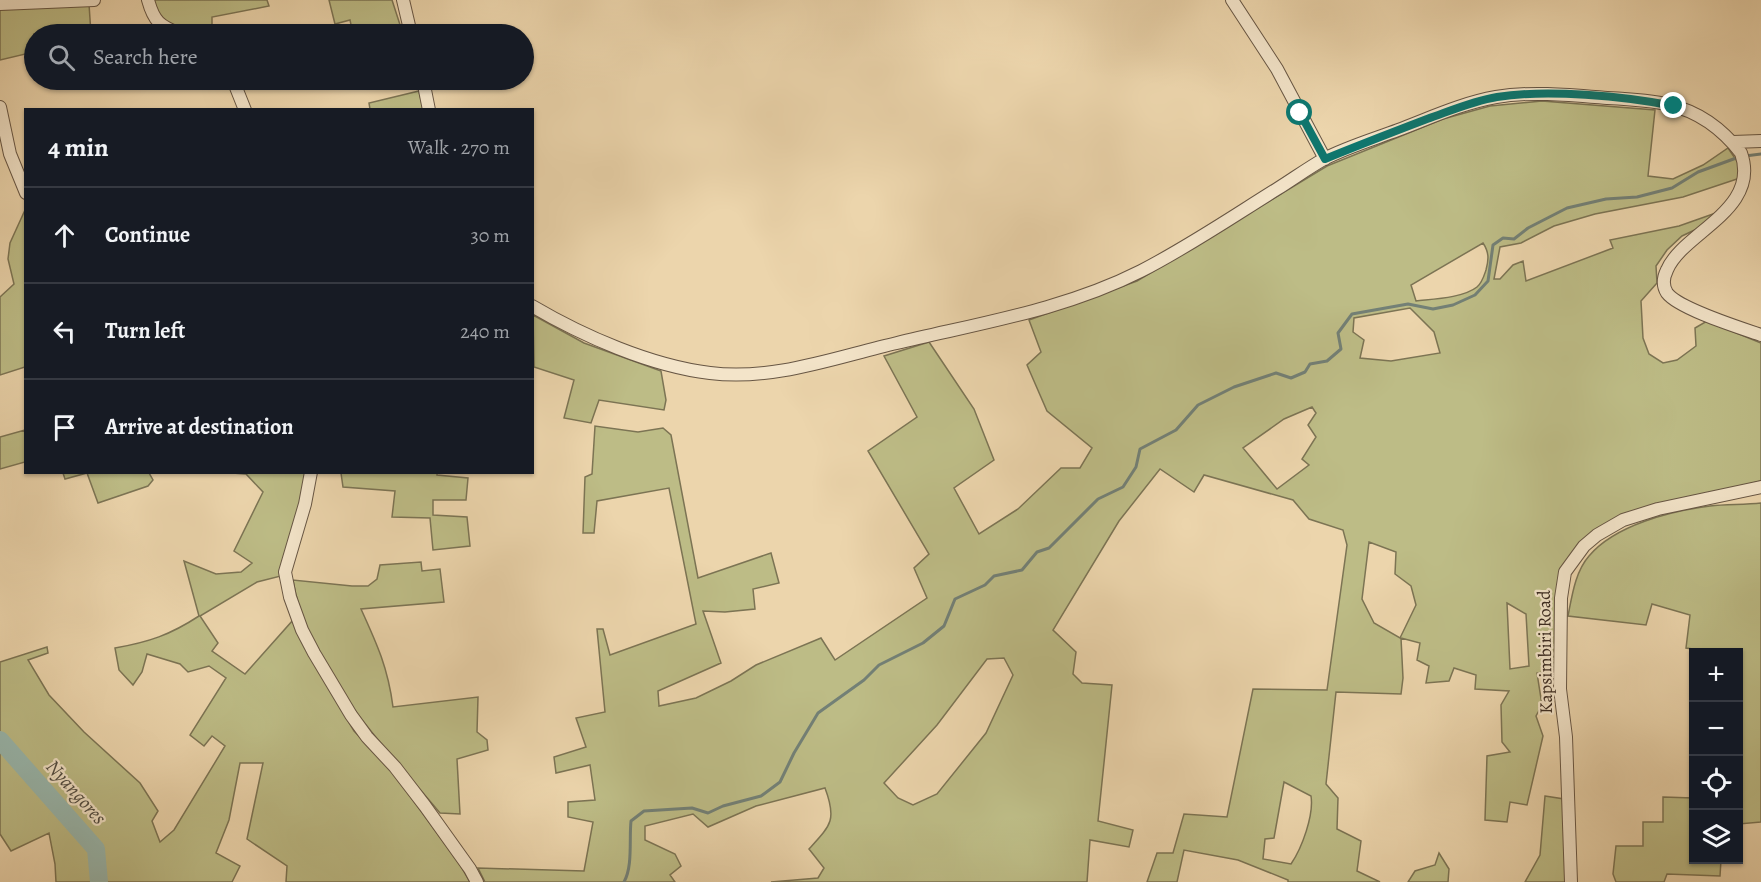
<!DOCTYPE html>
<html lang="en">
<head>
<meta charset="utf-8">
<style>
	body { margin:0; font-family:Alegreya,serif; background:#20242c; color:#f1f3f6 }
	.controls { position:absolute; right:18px; bottom:18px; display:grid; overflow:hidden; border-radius:0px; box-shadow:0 2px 4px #0004 }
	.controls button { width:54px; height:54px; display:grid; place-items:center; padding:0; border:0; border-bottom:2px solid #363941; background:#171b24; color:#f1f3f6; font:30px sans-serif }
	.stop { position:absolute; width:18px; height:18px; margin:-14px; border:4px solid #0f766e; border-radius:50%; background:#fff }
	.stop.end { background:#0f766e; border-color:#fff; box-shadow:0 2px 6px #0008 }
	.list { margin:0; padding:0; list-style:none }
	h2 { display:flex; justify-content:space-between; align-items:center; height:78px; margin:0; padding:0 24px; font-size:26px }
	h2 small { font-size:20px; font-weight:400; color:#9ea1a6 }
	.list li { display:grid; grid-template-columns:39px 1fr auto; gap:18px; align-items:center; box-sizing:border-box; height:96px; padding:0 24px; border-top:2px solid #363941 }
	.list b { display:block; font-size:22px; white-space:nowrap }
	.list em { font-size:20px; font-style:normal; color:#9ea1a6 }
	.icon { flex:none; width:33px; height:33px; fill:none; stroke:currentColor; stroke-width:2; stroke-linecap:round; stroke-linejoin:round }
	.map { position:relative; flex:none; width:1761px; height:882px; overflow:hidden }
	.search { position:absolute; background:#171b24; box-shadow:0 2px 4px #0004; left:24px; top:24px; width:510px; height:66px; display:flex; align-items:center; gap:15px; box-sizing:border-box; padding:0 21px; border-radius:33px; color:#9ea1a6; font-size:22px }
	.panel { position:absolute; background:#171b24; box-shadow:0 2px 4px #0004; left:24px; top:108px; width:510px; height:366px; border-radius:0px }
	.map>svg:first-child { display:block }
	.green { fill:#bdbc86; stroke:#7c7454; stroke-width:1.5; fill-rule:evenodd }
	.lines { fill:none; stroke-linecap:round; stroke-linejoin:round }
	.stream { stroke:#738076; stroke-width:3 }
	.river { stroke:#99b8ae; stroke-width:18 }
	.minor-casing { stroke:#675644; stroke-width:14 }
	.minor { stroke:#f3e4c9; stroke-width:12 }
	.route { stroke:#0f766e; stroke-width:8 }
	.labels { text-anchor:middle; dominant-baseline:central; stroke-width:4.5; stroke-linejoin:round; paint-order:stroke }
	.street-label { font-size:18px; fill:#3b2b21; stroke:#f3e4c9 }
	.water-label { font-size:20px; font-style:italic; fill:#524e44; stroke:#f3e4c9 }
</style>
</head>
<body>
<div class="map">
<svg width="1761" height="882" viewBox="0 0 1761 882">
	<rect width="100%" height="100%" fill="#ecd5ac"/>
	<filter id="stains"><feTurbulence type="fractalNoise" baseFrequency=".00333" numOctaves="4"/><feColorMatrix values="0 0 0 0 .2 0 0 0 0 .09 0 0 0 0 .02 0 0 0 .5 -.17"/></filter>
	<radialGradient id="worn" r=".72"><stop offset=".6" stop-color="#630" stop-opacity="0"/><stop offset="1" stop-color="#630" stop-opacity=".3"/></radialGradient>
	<!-- green -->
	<path class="green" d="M153,0h114l2,6 -57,11v17c-18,0 -43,-2 -54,-20 -3,-3 -3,-10 -5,-14z
		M329,0h63l11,34h-50l-3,-14 -15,4z
		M89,4l2,30h-57v18l-34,8v-52z
		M419,91l4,18h-53l-1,-6z
		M1542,101l113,9 -7,66 25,3 30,-14 25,-17 11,16 4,13 -60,20 -88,17 -41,12 -33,17 -21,4 -6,32h6l13,-14 10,-4 3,20 87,-33 -3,-8 69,-14 51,-18 -14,12 -34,16 -15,14 -11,16 1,17 -16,18 2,37 6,16 14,9 14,-3 19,-14 -1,-18 12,-7 54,22v138l-141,35 -48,38 -16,116 -19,3 5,32 -6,11 7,20 -16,69 -17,-3 -3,20 -22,-2 2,-64 23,-4 -8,-10 -1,-37 8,-14 -34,-2 1,-14 -22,-7 -5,13 -23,2 3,-17 -12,-6 3,-17 -19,-5 2,40 -2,16 -65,-2 -10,92 12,14 -1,31 24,12 -4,30 23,11h-92v-2l-50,-20 -54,-10 -7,32h-30l10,-29h16l11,-39 43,3 26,-128 74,1 20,-145 -4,-15 -34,-11 -16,-19 -89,-25 -10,17 -34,-23 -41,52 -66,109 23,22 -3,22 9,9 30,2 -14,136 35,9 -4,17 -39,-7 -3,42h-316l47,-4 6,-10 -15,-19c22,-24 28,-29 16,-61l-69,18 -48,21 -15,-13 -48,12v14l30,14 6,12 -11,9 5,7h-190l-7,-14 106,3 9,-49 -25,-5v-15l27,-2 -5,-35 -34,8 -2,-16 32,-10 -10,-29 29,-6 -8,-83h6l7,26 86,-31 -27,-136 -72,13 -3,32h-11l2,-56 7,-3 3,-48 43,6 25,-4 8,7 27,143 73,-25 8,30 -26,6 2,20 -30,3 -22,-1 18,52 -63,28 1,15 37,-8 35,-17 25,-16 65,-27 14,22 92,-62 -13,-30 15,-14 -61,-103 49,-34 -33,-61 45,-14 45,67 20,51 -40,28 25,46 39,-25 43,-41h19l12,-20 -45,-37 -20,-46 14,-13 -12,-32 108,-39 190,-115 116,-47 47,-13zM1483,243c6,9 6,16 3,27 -2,6 -4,13 -9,17 -14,11 -44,12 -61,14l-5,-16zM1410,308l24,24 6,21 -49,8 -31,-3 4,-18 -11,-8 1,-14zM1312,407l4,6 -8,12 8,12 -14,22 7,6 -32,24 -34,-41 41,-29zM1369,542l27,10 -1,22 16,12 5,19 -16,33 -26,-15 -12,-24zM1507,603l19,11 3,52 -19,3zM1004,658l9,17 -27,58 -49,61 -24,11 -15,-7 -14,-15 53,-58 50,-66zM1284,782l27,14c3,19 -9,52 -20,68l-28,-5 2,-20 9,-1z
		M25,210v157l-25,8v-78l14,-13 -6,-25 2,-16z
		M533,315l51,28 77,28 5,29 -2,10 -65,-10 -8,23 -27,-5 10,-38 -40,-13z
		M25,430v32l-25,7v-32z
		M437,472v3l31,3 -2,22h-33v15l34,2 3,29 -37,4 -3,-32 -38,-1 3,-26 -52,-4 -2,-14z
		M63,473h86l4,7 -5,6 -50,17 -11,-30 -22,6z
		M232,473h74l-4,25 -21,78 -24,6 -57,34 18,27 -6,8 33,23 49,-55 16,37 44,75 37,39 68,93 11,19h-184l1,-16 -40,-27 16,-76h-23l-11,57 -13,33 24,13 -8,16h-176l-1,-18 -6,-31 -38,18 -11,-17v-172l47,-15 1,6 -20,7 21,35 35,37 56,51 18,28 -6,10 8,21 14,-12 51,-84 -13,-10 -8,10 -14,-11 36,-57 -17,-12 -21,6 -8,-8 -33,-10 -5,18 -9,13 -14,-15 -4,-22c34,-6 55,-13 84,-32l-15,-55 32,13 25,-2 11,-9 -18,-12 29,-59 -17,-18z
		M1761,503v319l-22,2 -1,-172h-24l-28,-4 4,-33 -38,-11 -6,21 -78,-9c4,-20 7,-44 21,-60 26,-31 82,-45 121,-50 17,-2 34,-1 51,-3z
		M421,562l1,9 18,-2 4,33 -83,7c16,35 27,59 32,98l85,-10 -1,35 10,8 1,10 -31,9 3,55 -20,-1c-57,-69 -132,-142 -147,-233l59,6h16l9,-7 3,-14z
		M1545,796l19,3 1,83h-40l15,-27z
		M1663,797l30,1 1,62h27l-1,16 -53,-2 -3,8h-48l-3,-8 3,-28h27v-24h20z
		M1439,853l10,16 -1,13h-40l7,-11 20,-6z"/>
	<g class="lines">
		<!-- stream -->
		<path class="stream" d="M1745,156l16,-2
			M624,882c9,-16 5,-42 7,-61l13,-10 48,-3 16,5 15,-7 38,-10 19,-14 14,-29 24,-40 46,-33 15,-15 44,-22 21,-17 11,-27 30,-14 9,-9 28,-6 15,-18 12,-4 49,-49 25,-12 13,-20 4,-18 36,-19 22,-25 36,-18 42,-14 15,5 14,-6 5,-8 17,-3 14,-12 -3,-16 14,-19 56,-10 25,5 20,-4 22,-10 13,-14 5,-36 10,-7 11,1 14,-11 39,-20 39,-9 31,-2 35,-9 26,-16 41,-15"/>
		<!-- river -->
		<path class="river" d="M0,740l96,109 3,33"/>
		<defs>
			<path id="minor" d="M148,0c6,22 12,26 32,34
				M403,0l8,34
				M1232,0l45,69 48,90
				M0,4l94,-4
				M233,80l12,30
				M423,80l6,30
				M0,107l10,47 16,39
				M1733,142l28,-1
				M532,306c51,30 119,60 178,67 64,8 126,-16 187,-30 83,-20 167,-33 244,-72 47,-24 91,-54 136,-82 16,-10 31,-21 47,-30 23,-12 50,-20 74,-29 32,-12 64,-27 98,-33 36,-6 75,-2 111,1 21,1 43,2 63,7 30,7 53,25 71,48 20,57 -58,79 -74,117 -4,8 -5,15 0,23 12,16 74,35 94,42
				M311,472l-6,32 -20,68 5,25 12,33 12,23 37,62 16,22 28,30 30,39 45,63 7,13
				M1571,882l-5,-145 -6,-48 1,-91 4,-26 19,-26 13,-11 26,-15 35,-11 103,-22"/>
		</defs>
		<!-- minor casing -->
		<use href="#minor" class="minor-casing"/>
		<!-- minor -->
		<use href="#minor" class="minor"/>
	</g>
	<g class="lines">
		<!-- route -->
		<path class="route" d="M1300,113l25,46c34,-14 68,-27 102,-40 23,-8 46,-18 70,-22 50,-8 127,-1 177,9"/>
	</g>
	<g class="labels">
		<!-- street labels -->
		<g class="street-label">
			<text transform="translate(1545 652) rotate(-91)">Kapsimbiri Road</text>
		</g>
		<!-- water labels -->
		<g class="water-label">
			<text transform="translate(76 792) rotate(48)">Nyangores</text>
		</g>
	</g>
	<rect width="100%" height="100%" filter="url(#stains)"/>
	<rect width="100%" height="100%" fill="url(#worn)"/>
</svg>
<div class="controls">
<button>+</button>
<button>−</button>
<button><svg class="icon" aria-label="locate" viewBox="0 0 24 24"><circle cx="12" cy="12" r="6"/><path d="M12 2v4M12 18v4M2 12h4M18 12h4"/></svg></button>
<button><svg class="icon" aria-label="layers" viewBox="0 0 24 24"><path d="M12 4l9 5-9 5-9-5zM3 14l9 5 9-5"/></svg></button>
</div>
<div class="stop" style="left:1300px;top:113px"></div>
<div class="stop end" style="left:1674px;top:106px"></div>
<div class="search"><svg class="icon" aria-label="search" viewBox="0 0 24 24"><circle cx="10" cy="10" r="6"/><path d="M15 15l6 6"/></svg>Search here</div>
<section class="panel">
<h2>4 min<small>Walk · 270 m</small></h2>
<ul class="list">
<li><svg class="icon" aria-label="ahead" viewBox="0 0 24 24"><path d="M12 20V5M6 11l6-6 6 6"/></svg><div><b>Continue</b></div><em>30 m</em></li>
<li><svg class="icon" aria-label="left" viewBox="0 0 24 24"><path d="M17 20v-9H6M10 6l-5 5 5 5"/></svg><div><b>Turn left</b></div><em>240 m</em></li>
<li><svg class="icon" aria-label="arrive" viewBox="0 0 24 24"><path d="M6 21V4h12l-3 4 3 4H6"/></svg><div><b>Arrive at destination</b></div></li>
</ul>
</section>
</div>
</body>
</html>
